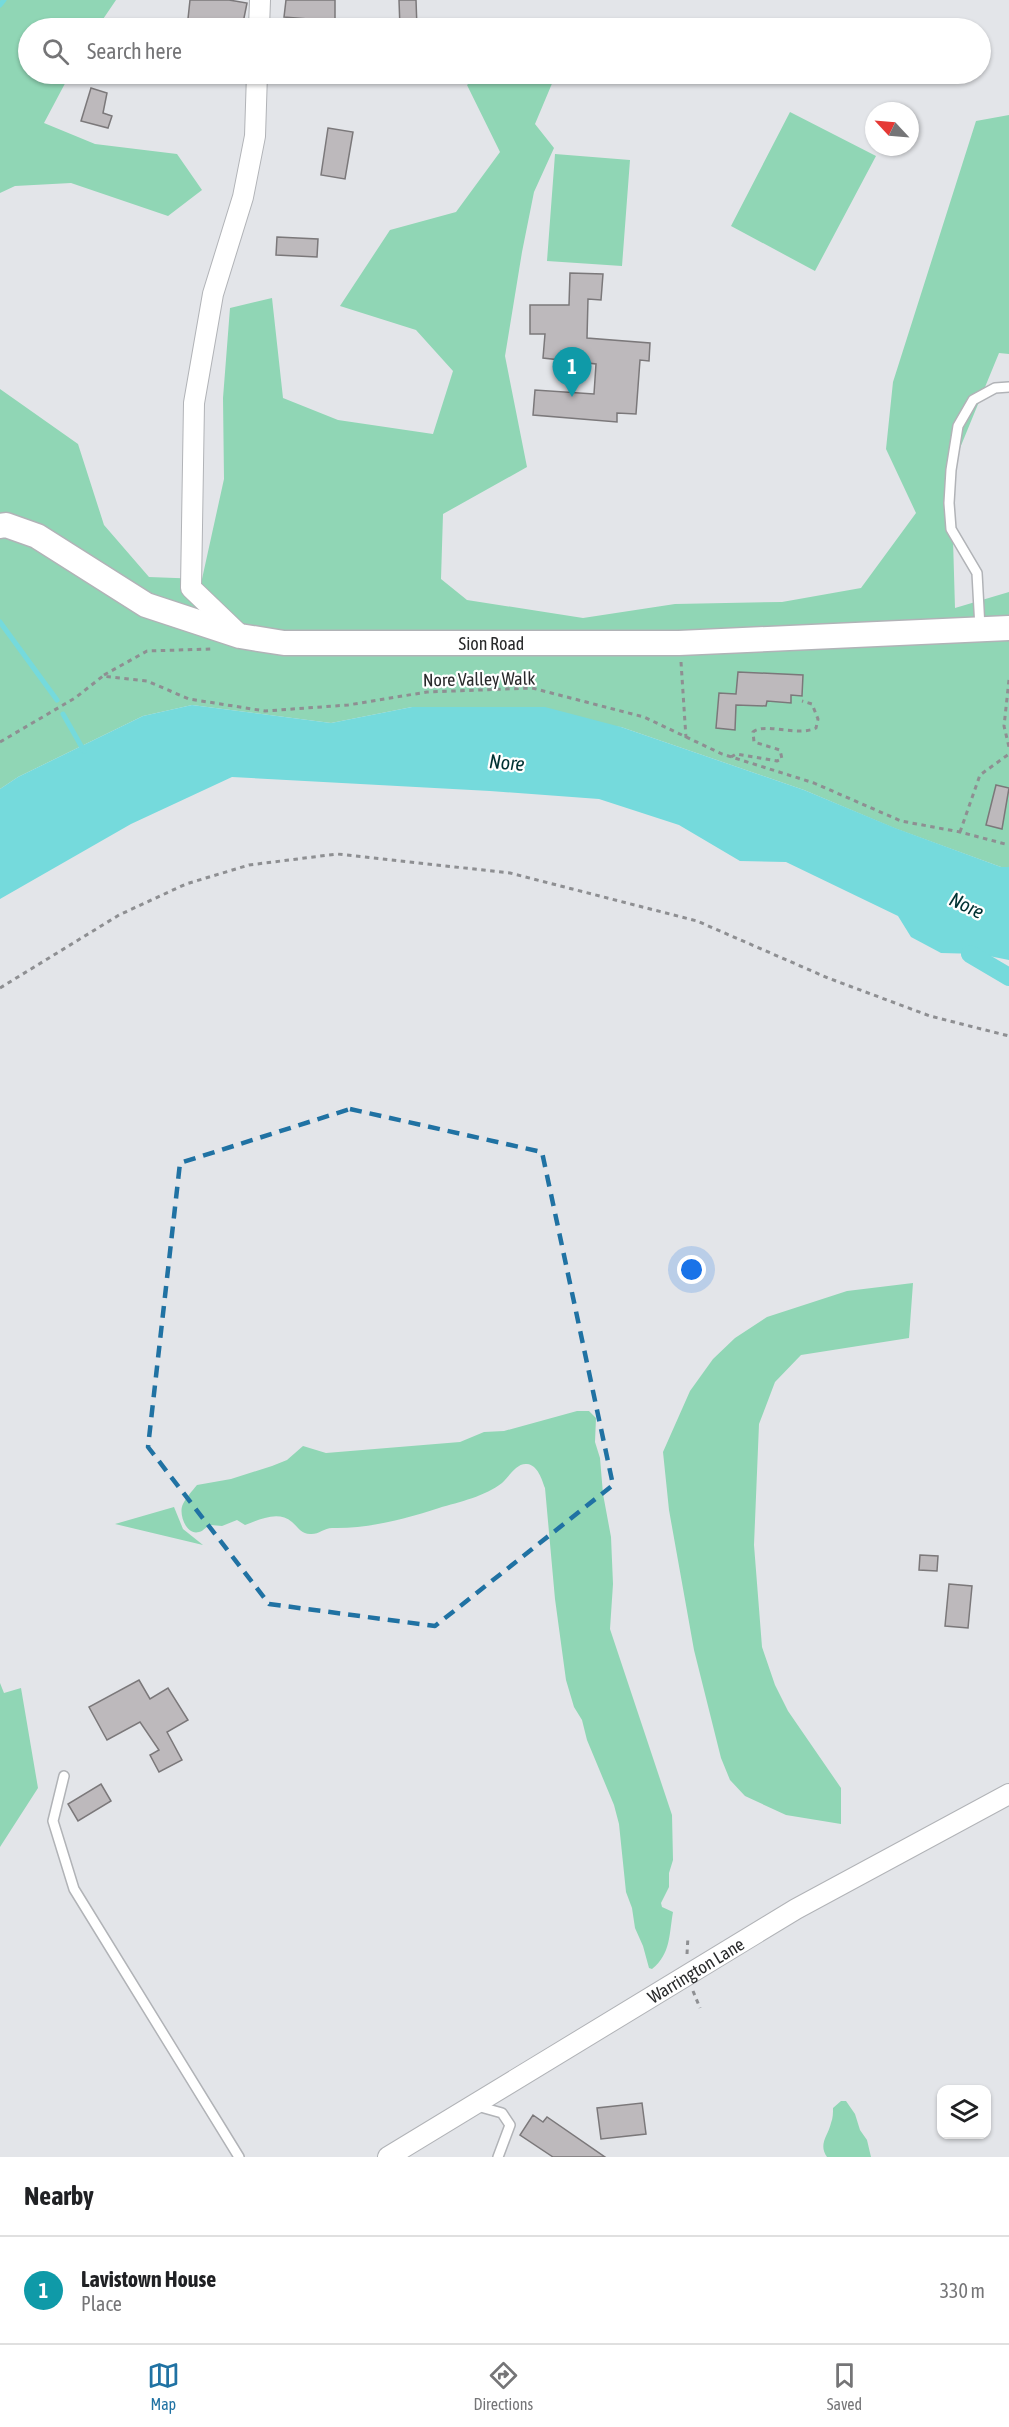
<!DOCTYPE html>
<html lang="en">
<head>
<meta charset="utf-8">
<style>
	body { margin:0; font-family:"Asap Condensed",sans-serif; background:#f2f2f2; color:#202124 }
	.controls { position:absolute; right:18px; bottom:18px; display:grid; overflow:hidden; border-radius:12px; box-shadow:0 2px 4px #0004 }
	.controls button { width:54px; height:54px; display:grid; place-items:center; padding:0; border:0; border-bottom:2px solid #e0e0e0; background:#fff; color:#202124; font:30px sans-serif }
	.compass { position:absolute; left:865px; top:102px; width:54px; height:54px; border-radius:50%; background:#fff; box-shadow:0 2px 4px #0004; rotate:296deg }
	.you { position:absolute; left:692px; top:1270px; width:21px; height:21px; margin:-15px; border:4px solid #fff; border-radius:50%; background:#1a73e8; box-shadow:0 0 0 9px #1a73e833 }
	.badge { display:grid; place-items:center; width:39px; height:39px; border-radius:50%; background:#2072a3; color:#fff; font-size:20px; font-weight:700 }
	.pin { position:absolute; translate:-50% -50px; filter:drop-shadow(0 2px 3px #0008) }
	.pin::after { content:''; position:absolute; top:32px; width:21px; height:18px; background:inherit; clip-path:polygon(0 0,100% 0,50% 100%) }
	.list { margin:0; padding:0; list-style:none }
	h2 { display:flex; justify-content:space-between; align-items:center; height:78px; margin:0; padding:0 24px; font-size:26px }
	h2 small { font-size:20px; font-weight:400; color:#757577 }
	.list li { display:grid; grid-template-columns:39px 1fr auto; gap:18px; align-items:center; box-sizing:border-box; height:108px; padding:0 24px; border-top:2px solid #e0e0e0 }
	.list b { display:block; font-size:22px; white-space:nowrap }
	.list p { margin:0; font-size:20px; white-space:nowrap; color:#757577 }
	.list em { font-size:20px; font-style:normal; color:#757577 }
	.icon { flex:none; width:33px; height:33px; fill:none; stroke:currentColor; stroke-width:2; stroke-linecap:round; stroke-linejoin:round }
	.map { position:relative; flex:none; width:1009px; height:2157px; overflow:hidden }
	.search { position:absolute; background:#fff; box-shadow:0 2px 4px #0004; left:18px; right:18px; top:18px; height:66px; display:flex; align-items:center; gap:15px; box-sizing:border-box; padding:0 21px; border-radius:33px; color:#757577; font-size:22px }
	.sheet { height:186px; background:#fff }
	nav { display:flex; justify-content:space-around; align-items:center; box-sizing:border-box; height:84px; border-top:2px solid #e0e0e0; background:#fff; font-size:16px; color:#757577 }
	nav a { display:grid; justify-items:center; gap:3px }
	nav .on { color:#2072a3 }
	.map>svg:first-child { display:block }
	.green { fill:#90d6b5 }
	.water { fill:#75dadc }
	.lines { fill:none; stroke-linecap:round; stroke-linejoin:round }
	.stream { stroke:#75dadc; stroke-width:5 }
	.canal { stroke:#75dadc; stroke-width:18 }
	.building { fill:#bdb9bc; stroke:#7b787a; stroke-width:1.5 }
	.service-casing { stroke:#b1b3b7; stroke-width:12 }
	.minor-casing { stroke:#b1b3b7; stroke-width:22 }
	.tertiary-casing { stroke:#b1b3b7; stroke-width:27 }
	.path { stroke:#8e8f92; stroke-width:3; stroke-dasharray:4.5 4.5; stroke-linecap:butt }
	.service { stroke:#fff; stroke-width:9 }
	.minor { stroke:#fff; stroke-width:20 }
	.tertiary { stroke:#fff; stroke-width:24 }
	.marked { fill:none; stroke:#2072a3; stroke-width:4.5; stroke-dasharray:12 8; stroke-linejoin:round }
	.labels { text-anchor:middle; dominant-baseline:central; stroke-width:4.5; stroke-linejoin:round; paint-order:stroke }
	.street-label { font-size:18px; fill:#292a2b; stroke:#fff }
	.water-label { font-size:20px; font-style:italic; fill:#003233; stroke:#fff }
</style>
</head>
<body>
<div class="map">
<svg width="1009" height="2157" viewBox="0 0 1009 2157">
	<rect width="100%" height="100%" fill="#e3e5e9"/>
	<!-- green -->
	<path class="green" d="M0,0h116l-19,28h-69v46h42l-26,49 51,21 82,10 25,36 -34,26 -97,-33 -56,3 -15,7z
		M478,74h78l-21,50 19,24 -20,44 -12,60 -17,104 22,111 -84,47 -2,65 26,21 116,18 92,-14 107,-2 79,-14 55,-75 -30,-64 7,-67 83,-261 33,-6v239l-10,-1 -48,117 4,138 54,-16v275h-8l-107,-39 -90,-38 -183,-63 -209,-20 -81,16 -139,-18 -49,11 -125,61 -18,12v-400l78,55 26,81 45,52 53,2 22,-100 -1,-81 7,-90 42,-10 11,100 55,22 95,14 20,-63 -37,-41 -76,-24 50,-76 66,-18 44,-60 -33,-67z
		M790,112l86,44 -61,115 -84,-45z
		M555,154l75,6 -8,106 -75,-5z
		M913,1283l-4,55 -108,17 -26,27 -16,42 -5,121 8,102 13,38 13,26 53,77v36l-55,-9 -41,-19 -15,-16 -9,-22 -27,-108 -25,-140 -6,-58 27,-61 23,-32 22,-21 32,-21 80,-26z
		M577,1411h12l7,7 -1,24 5,16 3,36 8,43 2,47 -3,45 62,186 1,45 -4,13v14l-8,16 1,4 11,5c-4,22 -2,42 -21,57l-3,-1 -6,-22 -8,-18 -3,-20 -6,-16 -7,-68 -5,-19 -27,-65 -5,-20 -8,-13 -8,-27 -11,-81 -10,-111c-3,-8 -7,-23 -18,-24 -11,-1 -17,12 -25,19 -16,13 -43,19 -63,25 -33,11 -72,21 -107,20 -8,0 -14,7 -22,6 -9,0 -12,-7 -18,-12 -14,-12 -33,-2 -47,3l-8,-5 -15,6 -11,-1c-5,1 -7,6 -12,7 -13,4 -21,-19 -16,-28 3,-6 9,-13 14,-19l34,-6 41,-13 15,-6 16,-14 23,7 134,-11 24,-10 20,-1z
		M174,1507l9,22 20,16 -88,-21z
		M0,1683l4,10 17,-5 17,100 -38,59z
		M841,2101h5l9,13 5,16 7,10 4,17h-44c-9,-13 1,-21 4,-34 2,-5 2,-10 2,-15z"/>
	<!-- water -->
	<path class="water" d="M192,705l139,18 81,-16h133l76,20 183,63 91,38 106,39h8v93l-30,-6 -38,-1 -30,-16 -13,-21 -112,-54 -46,-1 -61,-36 -80,-26 -109,-8 -258,-14 -101,47 -131,75v-110l18,-12 125,-61z"/>
	<g class="lines">
		<!-- stream -->
		<path class="stream" d="M0,5l4,-5
			M0,622l57,78
			M63,714l21,37"/>
		<!-- canal -->
		<path class="canal" d="M970,954l39,23"/>
	</g>
	<!-- building -->
	<path class="building" d="M190,0h39l18,3 -5,25h-55z
		M286,0h49v26h-15v-6l-36,-3z
		M399,0h17l1,28h-17z
		M91,88l16,5 -4,20 9,3 -4,12 -27,-7z
		M328,128l25,4 -8,47 -24,-4z
		M277,237l41,2 -1,18 -41,-2z
		M570,273l33,1 -2,26 -13,-1 -1,39 63,5 -1,18 -9,-1 -4,54 -19,-1v9l-84,-7 2,-25 59,4 2,-30 -53,-6 2,-24h-15v-29h39z
		M738,672l65,3 -1,21 -11,-1v8l-24,-2 -1,5 -30,-1 -1,25 -19,-2 3,-35 17,1z
		M996,785l13,3 -7,41 -16,-4z
		M920,1555l18,1 -1,15 -18,-1z
		M949,1584l23,2 -4,42 -23,-2z
		M139,1680l11,19 18,-11 20,32 -21,12 15,28 -23,12 -9,-17 9,-5 -19,-28 -33,18 -18,-33z
		M101,1784l10,17 -33,20 -10,-17z
		M642,2103l4,31 -45,5 -4,-31z
		M533,2115l10,7 4,-5 58,40h-52l-33,-22z"/>
	<g class="lines">
		<defs>
			<path id="service" d="M980,628l-3,-55 -26,-44 -2,-26 2,-33 7,-44 15,-26 22,-12 14,-1
				M64,1776l-11,45 21,68 165,268
				M477,2106l25,7 8,12 -12,32"/>
			<g id="minor">
				<path d="M259,28l1,-28"/>
				<path d="M239,634l-48,-46 3,-185 19,-109 30,-97 12,-61 2,-62"/>
				<path id="s1" d="M388,2157l408,-248 213,-115"/>
			</g>
			<g id="tertiary">
				<path id="s2" d="M0,526l6,-1 31,11 109,69 94,31 44,7h395l330,-15"/>
			</g>
		</defs>
		<!-- service casing -->
		<use href="#service" class="service-casing"/>
		<!-- minor casing -->
		<use href="#minor" class="minor-casing"/>
		<!-- tertiary casing -->
		<use href="#tertiary" class="tertiary-casing"/>
		<!-- path -->
		<path class="path" d="M681,662l5,76
			M104,675l43,-24 64,-2
			M1009,680l-5,46 5,21
			M0,742l75,-44 28,-22 44,5 42,18 76,12 83,-6 79,-13 105,-4 112,29 78,37 92,29 87,38 59,11 49,13
			M731,757l5,-3 41,7 5,-2 -2,-9 -26,-8 -1,-10c12,-10 43,5 63,-4l2,-9 -6,-15 -10,-3
			M960,832l20,-57 29,-21
			M0,988l119,-73 67,-31 63,-19 88,-11 173,19 187,48 131,57 102,38 79,20
			M687,1954l1,-18
			M693,1991l7,17"/>
		<!-- service -->
		<use href="#service" class="service"/>
		<!-- minor -->
		<use href="#minor" class="minor"/>
		<!-- tertiary -->
		<use href="#tertiary" class="tertiary"/>
	</g>
	<!-- marked area -->
	<path class="marked" d="M350,1109l192,43 71,333 -178,141 -166,-22 -121,-157 32,-284z"/>
	<g class="labels">
		<!-- street labels -->
		<g class="street-label">
			<text stroke="none"><textPath href="#s2" startOffset="519">Sion Road</textPath></text>
			<text transform="translate(479 679) rotate(-1)">Nore Valley Walk</text>
			<text stroke="none"><textPath href="#s1" startOffset="360">Warrington Lane</textPath></text>
		</g>
		<!-- water labels -->
		<g class="water-label">
			<text transform="translate(507 762) rotate(5)">Nore</text>
			<text transform="translate(967 905) rotate(26)">Nore</text>
		</g>
	</g>
</svg>
<div class="controls">
<button><svg class="icon" aria-label="layers" viewBox="0 0 24 24"><path d="M12 4l9 5-9 5-9-5zM3 14l9 5 9-5"/></svg></button>
</div>
<svg class="compass" viewBox="-18 -18 36 36"><path d="M0-13l5 13h-10z" fill="#e53935"/><path d="M0 13l5-13h-10z" fill="#757577"/></svg>
<div class="you"></div>
<div class="pin badge" style="left:572px;top:397px;background:#0f9aa8">1</div>
<div class="search"><svg class="icon" aria-label="search" viewBox="0 0 24 24"><circle cx="10" cy="10" r="6"/><path d="M15 15l6 6"/></svg>Search here</div>
</div>
<section class="sheet">
<h2>Nearby<small></small></h2>
<ul class="list">
<li><span class="badge" style="background:#0f9aa8">1</span><div><b>Lavistown House</b><p>Place</p></div><em>330 m</em></li>
</ul>
</section>
<nav>
<a class="on"><svg class="icon" aria-label="map" viewBox="0 0 24 24"><path d="M3 6l6-2 6 2 6-2v14l-6 2-6-2-6 2zM9 4v14M15 6v14"/></svg>Map</a>
<a><svg class="icon" aria-label="directions" viewBox="0 0 24 24"><path d="M12 3l9 9-9 9-9-9zM9 14v-3h6M13 9l2 2-2 2"/></svg>Directions</a>
<a><svg class="icon" aria-label="saved" viewBox="0 0 24 24"><path d="M7 4h10v16l-5-4-5 4z"/></svg>Saved</a>
</nav>
</body>
</html>
